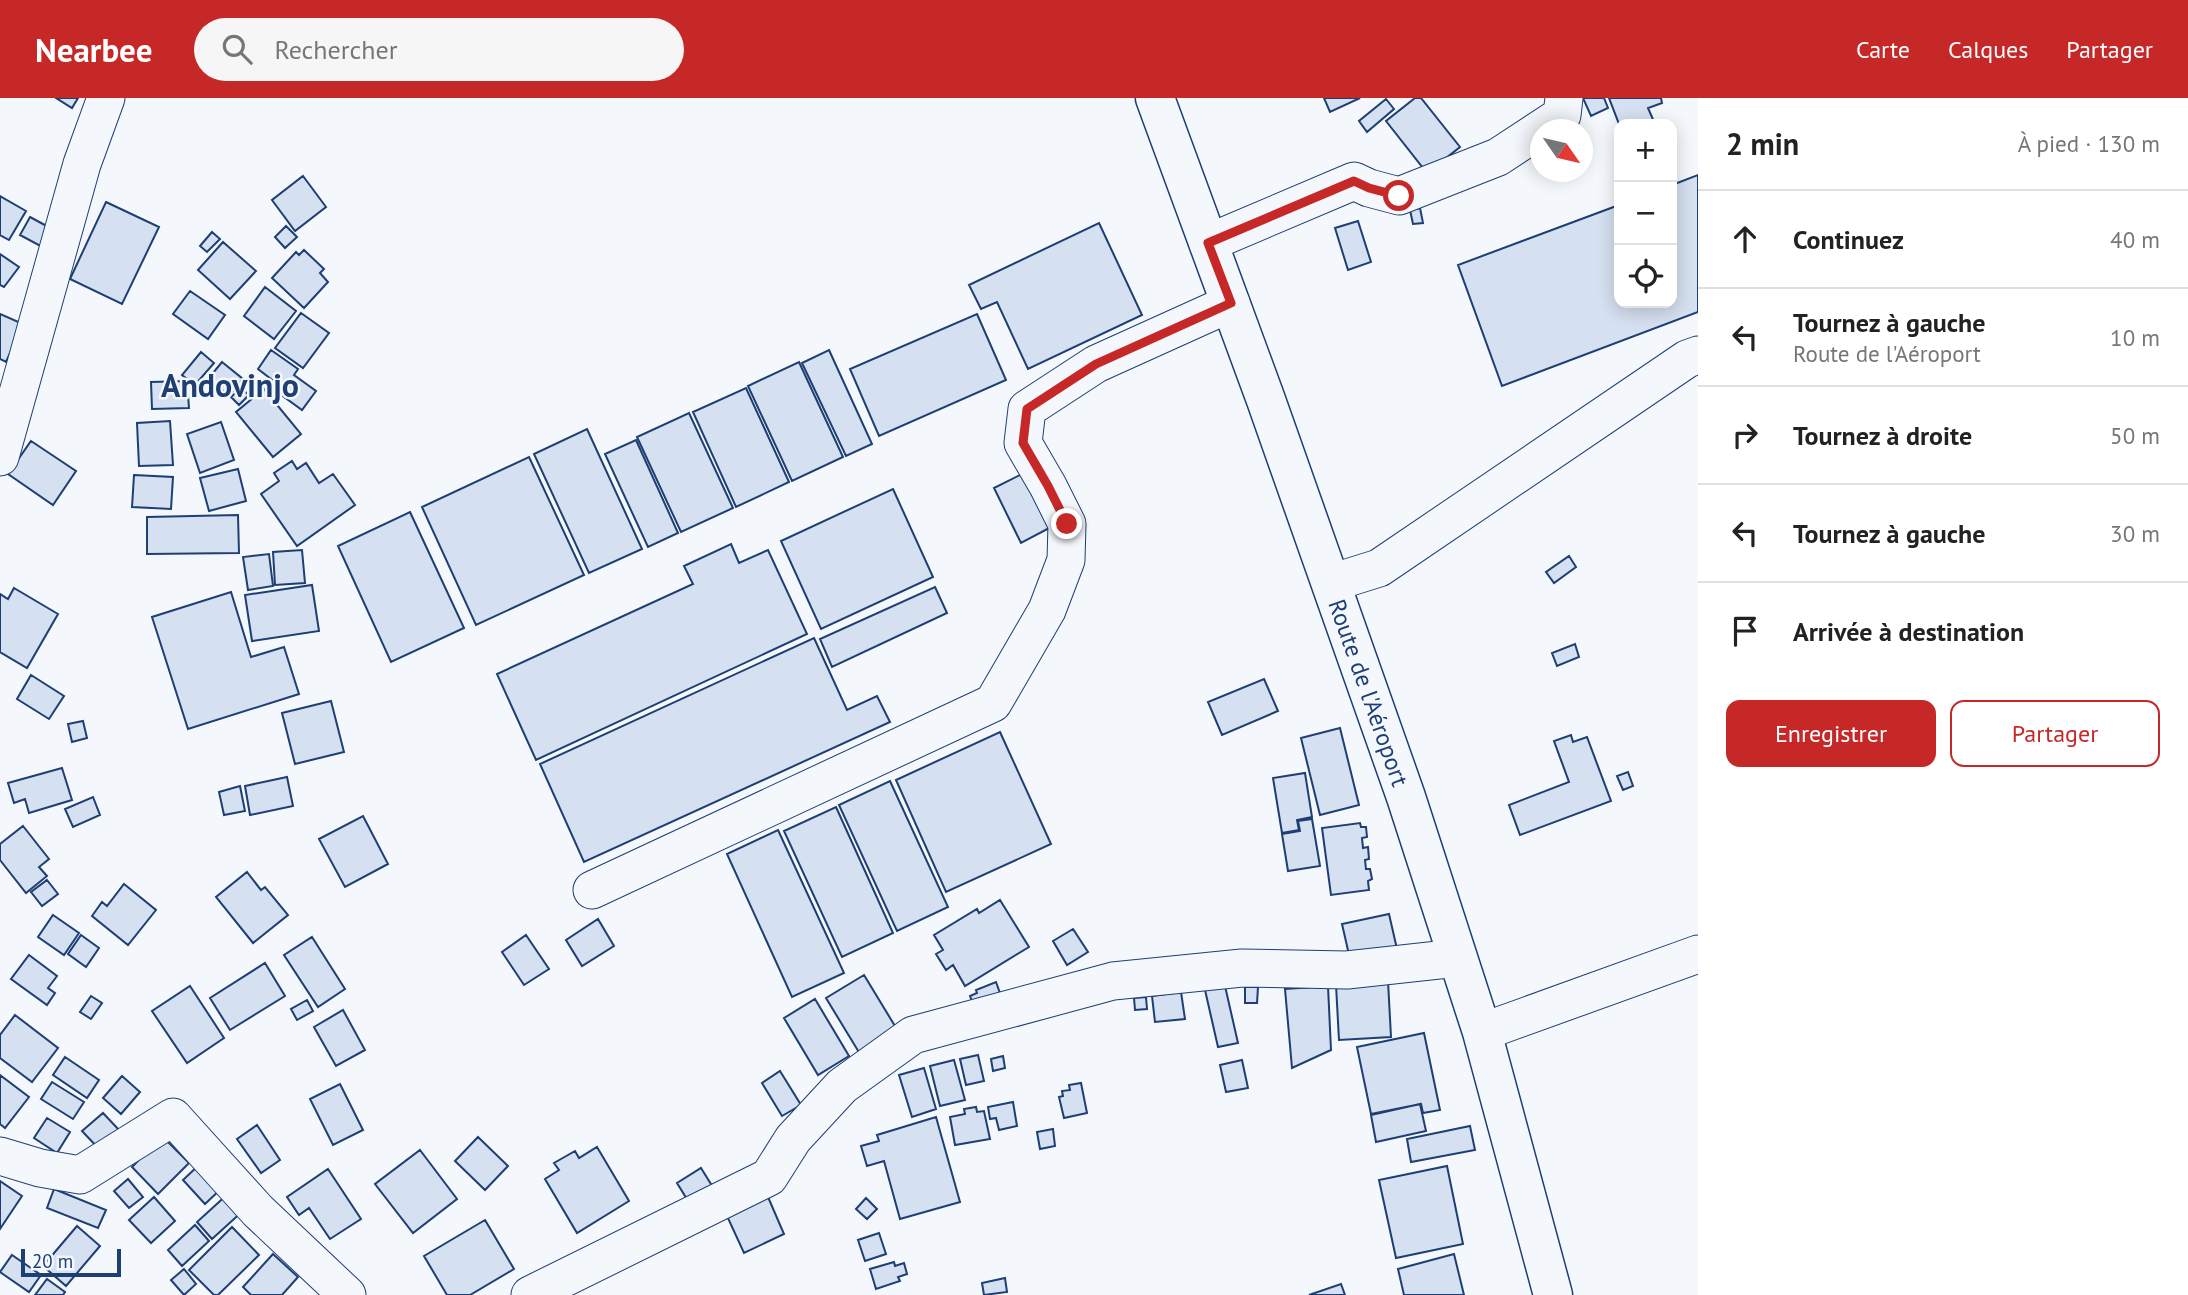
<!DOCTYPE html>
<html lang="fr">
<head>
<meta charset="utf-8">
<style>
	body { margin:0; font-family:"PT Sans",sans-serif; background:#f6f6f6; color:#222 }
	.controls { position:absolute; right:21px; top:21px; display:grid; overflow:hidden; border-radius:14px; box-shadow:0 4px 18px #0003 }
	.controls button { width:63px; height:63px; display:grid; place-items:center; padding:0; border:0; border-bottom:2px solid #e0e0e0; background:#fff; color:#222; font:35px sans-serif }
	.compass { position:absolute; left:1530px; top:21px; width:63px; height:63px; border-radius:50%; background:#fff; box-shadow:0 4px 18px #0003; rotate:124deg }
	.scale { position:absolute; left:21px; bottom:18px; width:100px; box-sizing:border-box; padding-left:7px; border:4px solid #1d3f73; border-top:0; font-size:19px; line-height:24px; white-space:nowrap; color:#1d3f73; -webkit-text-stroke:5px #f4f7fb; paint-order:stroke }
	.stop { position:absolute; width:21px; height:21px; margin:-16px; border:5px solid #c62828; border-radius:50%; background:#fff }
	.stop.end { background:#c62828; border-color:#fff; box-shadow:0 2px 7px #0008 }
	.list { margin:0; padding:0; list-style:none }
	h2 { display:flex; justify-content:space-between; align-items:center; height:91px; margin:0; padding:0 28px; font-size:30px }
	h2 small { font-size:23px; font-weight:400; color:#767676 }
	.list li { display:grid; grid-template-columns:46px 1fr auto; gap:21px; align-items:center; box-sizing:border-box; height:98px; padding:0 28px; border-top:2px solid #e0e0e0 }
	.list b { display:block; font-size:26px; white-space:nowrap }
	.list p { margin:0; font-size:23px; white-space:nowrap; color:#767676 }
	.list em { font-size:23px; font-style:normal; color:#767676 }
	.actions { display:flex; gap:14px; padding:21px 28px }
	.actions a { flex:1; padding:16px 0; border:2px solid #c62828; border-radius:14px; text-align:center; font-size:24px; color:#c62828 }
	.actions .main { background:#c62828; color:#fff }
	.icon { flex:none; width:38px; height:38px; fill:none; stroke:currentColor; stroke-width:2; stroke-linecap:round; stroke-linejoin:round }
	.map { position:relative; flex:none; width:1698px; height:1197px; overflow:hidden }
	header { display:flex; align-items:center; gap:42px; box-sizing:border-box; height:98px; padding:0 35px; background:#c62828; color:#fff }
	header strong { font-size:33px }
	nav { display:flex; gap:38px; margin-inline-start:auto; font-size:24px }
	.search { width:490px; height:63px; background:#f6f6f6; display:flex; align-items:center; gap:18px; box-sizing:border-box; padding:0 24px; border-radius:38px; color:#767676; font-size:26px }
	main { display:flex }
	aside { flex:1; background:#fff }
	.map>svg:first-child { display:block }
	.building { fill:#d5e0f0; stroke:#1d3f73; stroke-width:2 }
	.lines { fill:none; stroke-linecap:round; stroke-linejoin:round }
	.minor-casing { stroke:#1d3f73; stroke-width:39 }
	.major-casing { stroke:#1d3f73; stroke-width:41 }
	.minor { stroke:#f4f7fb; stroke-width:37 }
	.major { stroke:#f4f7fb; stroke-width:38 }
	.route { stroke:#c62828; stroke-width:9 }
	.labels { text-anchor:middle; dominant-baseline:central; stroke-width:5; stroke-linejoin:round; paint-order:stroke }
	.street-label { font-size:24px; fill:#1d3f73; stroke:#f4f7fb }
	.district-label { font-size:32px; font-weight:bold; fill:#1d3f73; stroke:#f4f7fb }
</style>
</head>
<body>
<header>
<strong>Nearbee</strong>
<div class="search"><svg class="icon" aria-label="search" viewBox="0 0 24 24"><circle cx="10" cy="10" r="6"/><path d="M15 15l6 6"/></svg>Rechercher</div>
<nav><a>Carte</a><a>Calques</a><a>Partager</a></nav>
</header>
<main>
<div class="map">
<svg width="1698" height="1197" viewBox="0 0 1698 1197">
	<rect width="100%" height="100%" fill="#f4f7fb"/>
	<!-- building -->
	<path class="building" d="M56,0h22l-6,10z
		M1324,0h36l-30,14z
		M1415,0h6l39,49 -33,26 -41,-52z
		M1583,0h21l4,10 -17,8z
		M1609,0h52l1,5 -14,5 7,16h-36z
		M1386,1l8,10 -27,23 -8,-11z
		M1698,77v137l-196,74 -44,-121 161,-60v98h53v-118z
		M303,78l23,31 -31,24 -23,-31z
		M0,98l26,15 -17,29 -9,-5z
		M106,104l53,25 -37,77 -52,-25z
		M1420,110l3,15 -10,1 -3,-14z
		M30,119l26,14 -10,18 -26,-14z
		M1358,123l13,41 -23,8 -13,-42z
		M1099,125l43,92 -114,54 -31,-67 -16,7 -12,-24z
		M286,128l11,11 -12,11 -10,-11z
		M212,134l8,7 -13,13 -7,-6z
		M223,144l33,29 -26,28 -32,-29z
		M304,152l20,19 -4,4 8,9 -24,26 -32,-30 24,-26 3,3z
		M0,156l19,13 -15,20 -4,-2z
		M265,189l31,24 -22,28 -30,-23z
		M190,193l35,24 -17,24 -35,-25z
		M301,215l28,20 -26,35 -28,-20z
		M0,216l23,10 -17,38 -6,-3z
		M977,216l29,66 -127,56 -29,-67z
		M271,252l27,19 -4,6 22,16 -14,19 -26,-19 4,-5 -22,-17z
		M829,252l43,94 -26,12 -44,-93z
		M201,254l13,11 -19,22 -13,-10z
		M222,264l21,17 -14,17 -21,-17z
		M799,264l44,95 -51,24 -44,-95z
		M187,283l2,27 -37,1 -1,-27z
		M241,290l8,7 -10,10 -8,-8z
		M746,290l43,94 -53,25 -43,-95z
		M264,291l37,45 -28,23 -37,-45z
		M689,315l44,95 -52,24 -44,-95z
		M170,323l3,44 -34,1 -2,-43z
		M221,324l13,38 -34,13 -13,-39z
		M587,331l55,120 -53,24 -55,-119z
		M636,342l42,93 -30,14 -43,-93z
		M31,343l45,30 -23,34 -45,-31z
		M529,359l55,118 -108,50 -54,-118z
		M292,363l5,8 9,-6 13,20 14,-9 22,31 -58,41 -36,-52 18,-13 -5,-8z
		M238,371l8,32 -37,10 -9,-33z
		M1028,373l27,54 -34,18 -27,-55z
		M134,377l39,2 -2,32 -39,-2z
		M893,391l40,88 -112,52 -40,-88z
		M410,414l54,116 -73,34 -53,-116z
		M238,417l1,38 -92,1v-37z
		M731,446l8,19 29,-13 39,84 -271,126 -39,-86 196,-90 -9,-18z
		M302,452l3,33 -30,2 -2,-33z
		M269,456l4,32 -25,4 -5,-33z
		M1569,458l7,11 -22,16 -8,-11z
		M312,487l7,46 -67,10 -7,-46z
		M935,489l12,26 -115,54 -12,-28z
		M14,490l44,26 -31,54 -27,-16v-58l8,5z
		M231,494l20,65 33,-10 15,47 -111,35 -36,-112z
		M814,540l33,72 30,-14 13,26 -306,140 -44,-98z
		M1575,546l4,13 -22,9 -5,-13z
		M31,577l33,21 -15,23 -32,-20z
		M1264,581l14,32 -56,24 -14,-33z
		M331,603l13,51 -49,12 -13,-51z
		M83,623l4,17 -15,4 -4,-18z
		M1340,630l19,77 -39,10 -19,-77z
		M1000,634l51,112 -105,48 -50,-112z
		M1571,637l2,7 14,-5 24,64 -91,34 -11,-30 60,-23 -15,-41z
		M62,670l10,32 -43,13 -4,-14 -11,4 -6,-20z
		M1628,674l5,14 -10,4 -6,-14z
		M1305,675l7,44 -15,3 2,10 -17,3 -9,-55z
		M287,679l6,29 -43,9 -5,-29z
		M890,683l58,126 -51,24 -58,-126z
		M240,688l5,25 -21,4 -5,-23z
		M93,699l7,18 -27,12 -8,-18z
		M836,709l57,126 -51,24 -58,-126z
		M363,718l25,48 -43,23 -26,-48z
		M1312,721l8,47 -32,5 -6,-37 18,-3 -2,-10z
		M1360,725l1,4h5l1,10 -5,1 1,10 5,-1 1,12 -4,1 1,9h4l2,10 -4,2 1,9 -38,5 -9,-67z
		M23,728l26,33 -10,8 8,9 -21,17 -26,-33v-16z
		M778,732l66,143 -52,24 -65,-143z
		M247,774l14,18 4,-3 23,28 -35,28 -37,-46z
		M47,782l11,14 -16,12 -11,-14z
		M124,786l32,26 -28,35 -36,-29 10,-14 5,4z
		M1000,802l29,47 -64,39 -12,-21 -7,5 -10,-16 7,-4 -9,-15 43,-26 2,4z
		M1389,816l8,35 -47,10 -8,-35z
		M53,817l26,18 -15,22 -26,-18z
		M598,821l16,27 -32,20 -16,-26z
		M1073,831l15,23 -21,13 -14,-24z
		M81,837l18,13 -13,19 -18,-13z
		M526,837l23,34 -25,16 -22,-33z
		M312,839l33,52 -27,18 -34,-52z
		M29,857l28,21 -9,12 7,5 -8,12 -36,-26z
		M265,865l20,33 -55,34 -20,-32z
		M864,877l34,56 -38,23 -34,-56z
		M1388,883l3,56 -52,3 -3,-55z
		M996,884l5,14 -27,10 -4,-10 7,-3 -1,-3z
		M190,888l34,52 -37,25 -35,-52z
		M1225,888l13,57 -20,4 -13,-57z
		M1328,888l3,64 -39,18 -7,-79z
		M1245,889h13l-1,16h-12z
		M1181,894l4,27 -30,3 -3,-26z
		M91,898l11,7 -11,16 -11,-7z
		M1146,899l1,12 -12,1 -1,-12z
		M815,901l34,57 -31,19 -34,-57z
		M307,902l6,11 -16,9 -6,-11z
		M343,912l22,40 -29,16 -22,-39z
		M15,917l43,33 -26,34 -32,-24v-23z
		M1424,935l16,77 -17,3 -2,-9 -50,10 -14,-67z
		M978,957l6,26 -18,4 -6,-26z
		M1003,958l2,12 -12,3 -2,-12z
		M65,959l34,23 -12,18 -34,-23z
		M954,962l11,40 -25,6 -10,-40z
		M1242,962l6,28 -22,4 -6,-27z
		M924,970l12,41 -24,8 -13,-42z
		M780,973l21,34 -19,11 -20,-33z
		M0,977l29,22 -24,31 -5,-4z
		M122,978l18,16 -19,22 -18,-16z
		M52,984l32,20 -11,17 -32,-20z
		M1081,985l6,30 -23,5 -5,-21 4,-1 -1,-5 8,-1 -1,-5z
		M340,986l23,46 -30,15 -23,-46z
		M1013,1004l4,24 -18,4 -3,-12 -6,1 -2,-12z
		M1420,1006l6,27 -50,11 -5,-27z
		M976,1009l1,5 7,-1 6,28 -35,6 -5,-28 15,-3 -1,-5z
		M103,1015l17,18 -20,19 -18,-19z
		M936,1019l24,85 -60,17 -16,-58 -17,5 -6,-20 18,-5 -2,-6z
		M47,1020l23,14 -13,21 -23,-15z
		M257,1027l23,35 -19,13 -24,-34z
		M1470,1028l5,24 -64,12 -4,-23z
		M1053,1031l2,17 -15,3 -3,-17z
		M162,1038l27,27 -31,31 -26,-27z
		M478,1039l30,29 -23,24 -30,-29z
		M597,1049l32,54 -52,32 -32,-54 14,-9 -5,-7 21,-12 4,7z
		M420,1052l37,49 -44,34 -38,-49z
		M201,1065l22,24 -18,17 -22,-24z
		M1447,1068l16,78 -67,14 -17,-78z
		M701,1070l13,21 -24,15 -13,-21z
		M328,1071l33,50 -31,20 -21,-31 -10,7 -12,-18z
		M128,1081l15,18 -14,11 -15,-17z
		M0,1083l22,15 -22,33z
		M54,1091l52,21 -8,18 -51,-20z
		M230,1094l15,17 -33,30 -15,-17z
		M154,1099l21,24 -24,22 -22,-23z
		M768,1099l16,37 -40,19 -17,-37z
		M866,1100l11,11 -10,10 -11,-10z
		M485,1122l29,49 -44,26h-23l-23,-39z
		M195,1127l14,16 -27,25 -14,-16z
		M77,1128l23,20 -34,40 -23,-20z
		M232,1129l27,28 -41,40h-4l-25,-25z
		M879,1135l7,21 -21,7 -7,-21z
		M273,1156l25,23 -16,18h-31l-8,-8z
		M1454,1156l10,41h-60l-6,-26z
		M12,1157l29,20 -12,17 -29,-20z
		M894,1164l1,4 9,-3 3,11 -9,3 2,4 -24,8 -6,-20z
		M184,1171l12,15 -12,11 -13,-15z
		M1005,1180l2,14 -23,3 -2,-12z
		M47,1181l18,13 -2,3h-28z
		M1341,1186l4,11h-36z"/>
	<g class="lines">
		<defs>
			<path id="minor" d="M1208,145l146,-62 15,7 30,8 99,-39 64,-42 2,-17
				M0,359l82,-293 24,-66
				M1331,485l48,-15 308,-209 11,-4
				M592,792l401,-187 54,-93 19,-50 1,-36 -19,-38 -25,-43 4,-34 69,-45 135,-61
				M1482,934l216,-78
				M0,1058l40,12 40,7 93,-58 85,94 89,84
				M530,1197l239,-118 24,-38 49,-53 71,-51 200,-54 129,-13 105,2 110,-12"/>
			<g id="major">
				<path id="s1" d="M1155,0l111,302 140,397 76,235 71,263"/>
			</g>
		</defs>
		<!-- minor casing -->
		<use href="#minor" class="minor-casing"/>
		<!-- major casing -->
		<use href="#major" class="major-casing"/>
		<!-- minor -->
		<use href="#minor" class="minor"/>
		<!-- major -->
		<use href="#major" class="major"/>
	</g>
	<g class="lines">
		<!-- route -->
		<path class="route" d="M1067,426l-19,-38 -25,-43 4,-34 69,-45 135,-61 -23,-60 146,-62 15,7 30,8"/>
	</g>
	<g class="labels">
		<!-- street labels -->
		<g class="street-label">
			<text stroke="none"><textPath href="#s1" startOffset="632">Route de l'Aéroport</textPath></text>
		</g>
		<!-- district labels -->
		<g class="district-label">
			<text x="230" y="287">Andovinjo</text>
		</g>
	</g>
</svg>
<div class="controls">
<button>+</button>
<button>−</button>
<button><svg class="icon" aria-label="locate" viewBox="0 0 24 24"><circle cx="12" cy="12" r="6"/><path d="M12 2v4M12 18v4M2 12h4M18 12h4"/></svg></button>
</div>
<svg class="compass" viewBox="-18 -18 36 36"><path d="M0-13l5 13h-10z" fill="#e53935"/><path d="M0 13l5-13h-10z" fill="#767676"/></svg>
<div class="scale">20 m</div>
<div class="stop" style="left:1399px;top:98px"></div>
<div class="stop end" style="left:1067px;top:426px"></div>
</div>
<aside>
<h2>2 min<small>À pied · 130 m</small></h2>
<ul class="list">
<li><svg class="icon" aria-label="ahead" viewBox="0 0 24 24"><path d="M12 20V5M6 11l6-6 6 6"/></svg><div><b>Continuez</b></div><em>40 m</em></li>
<li><svg class="icon" aria-label="left" viewBox="0 0 24 24"><path d="M17 20v-9H6M10 6l-5 5 5 5"/></svg><div><b>Tournez à gauche</b><p>Route de l'Aéroport</p></div><em>10 m</em></li>
<li><svg class="icon" aria-label="right" viewBox="0 0 24 24"><path d="M7 20v-9h11M14 6l5 5-5 5"/></svg><div><b>Tournez à droite</b></div><em>50 m</em></li>
<li><svg class="icon" aria-label="left" viewBox="0 0 24 24"><path d="M17 20v-9H6M10 6l-5 5 5 5"/></svg><div><b>Tournez à gauche</b></div><em>30 m</em></li>
<li><svg class="icon" aria-label="arrive" viewBox="0 0 24 24"><path d="M6 21V4h12l-3 4 3 4H6"/></svg><div><b>Arrivée à destination</b></div></li>
</ul>
<div class="actions"><a class="main">Enregistrer</a><a>Partager</a></div>
</aside>
</main>
</body>
</html>
